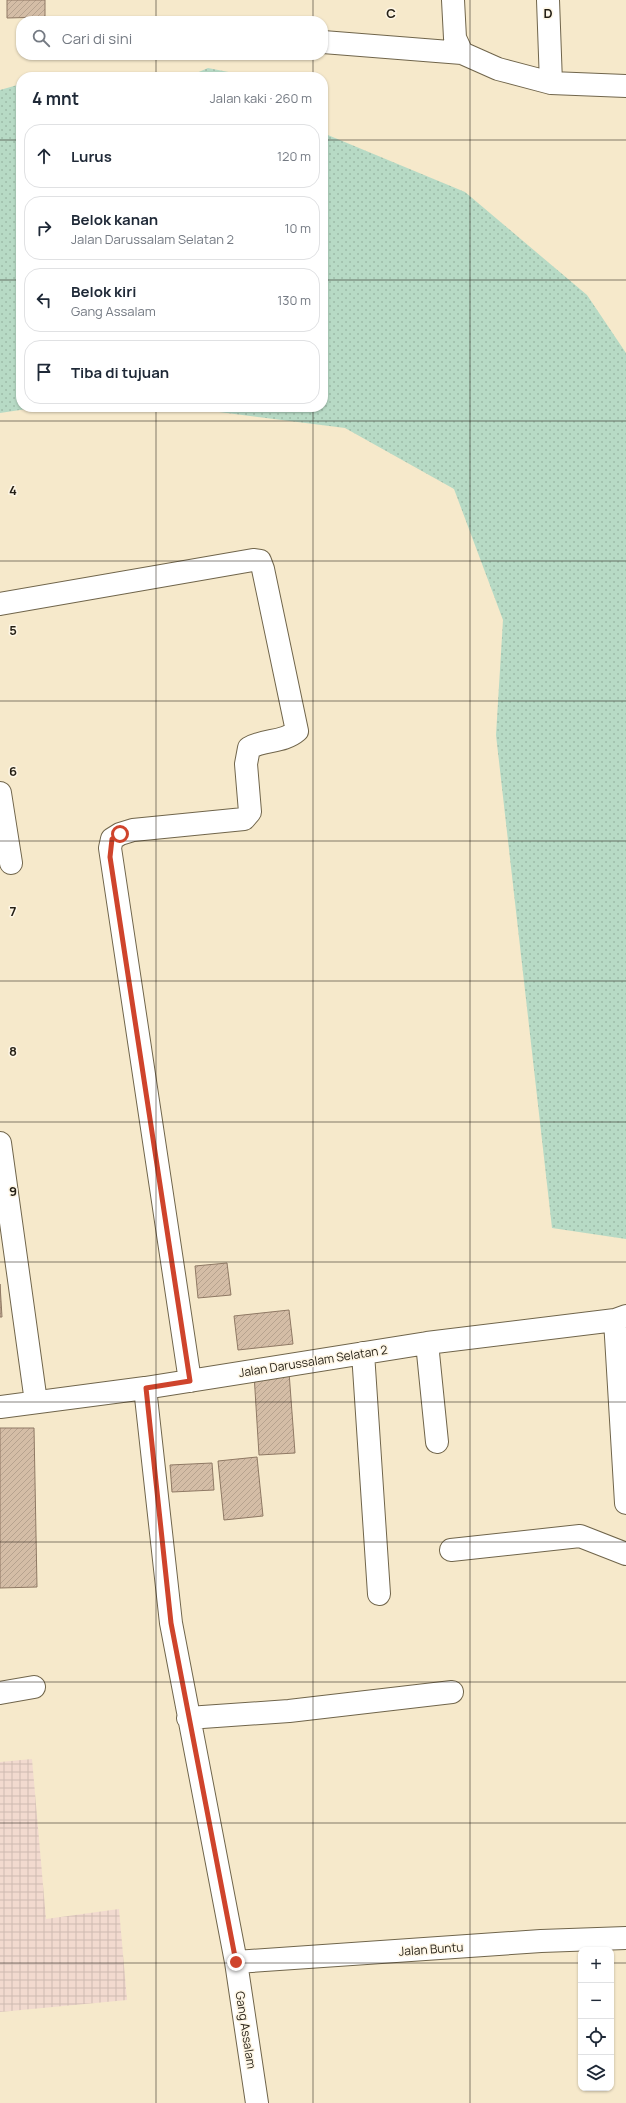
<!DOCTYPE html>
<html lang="id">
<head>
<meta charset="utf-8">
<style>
	body { margin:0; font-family:Manrope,sans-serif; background:#f6f6f7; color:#1f2937 }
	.controls { position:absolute; right:12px; bottom:12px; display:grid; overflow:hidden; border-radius:8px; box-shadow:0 1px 3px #0004 }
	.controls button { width:36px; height:36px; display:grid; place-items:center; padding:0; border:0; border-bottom:1px solid #e0e1e3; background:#fff; color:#1f2937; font:20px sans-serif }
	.stop { position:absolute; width:12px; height:12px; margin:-9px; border:3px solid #cf442c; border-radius:50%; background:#fff }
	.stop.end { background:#cf442c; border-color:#fff; box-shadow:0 1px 4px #0008 }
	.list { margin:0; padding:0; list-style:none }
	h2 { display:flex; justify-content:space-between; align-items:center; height:52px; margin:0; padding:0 16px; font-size:17px }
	h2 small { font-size:13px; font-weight:400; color:#747a83 }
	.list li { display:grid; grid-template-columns:26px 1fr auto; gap:12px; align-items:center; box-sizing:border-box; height:64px; margin:0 8px 8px; padding:0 8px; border:1px solid #e0e1e3; border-radius:16px }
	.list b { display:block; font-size:15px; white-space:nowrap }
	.list p { margin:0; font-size:13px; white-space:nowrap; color:#747a83 }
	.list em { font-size:13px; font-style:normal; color:#747a83 }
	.icon { flex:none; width:22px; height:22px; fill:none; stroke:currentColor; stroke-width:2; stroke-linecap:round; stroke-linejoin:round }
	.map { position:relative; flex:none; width:626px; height:2103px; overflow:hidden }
	.search { position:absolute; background:#fff; box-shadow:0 1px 3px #0004; left:16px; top:16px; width:312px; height:44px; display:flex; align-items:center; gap:10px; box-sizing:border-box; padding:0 14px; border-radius:16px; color:#747a83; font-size:15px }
	.panel { position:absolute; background:#fff; box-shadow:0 1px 3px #0004; left:16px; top:72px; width:312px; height:340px; border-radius:16px }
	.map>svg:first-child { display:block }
	.industrial { fill:url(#industrial-grid) }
	.grass { fill:url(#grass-dots) }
	.building { fill:url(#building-hatch); stroke:#8f7964 }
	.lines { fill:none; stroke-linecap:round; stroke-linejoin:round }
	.minor-casing { stroke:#70654b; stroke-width:24 }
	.minor { stroke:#fff; stroke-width:22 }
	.route { stroke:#cf442c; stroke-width:5 }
	.grid { fill:none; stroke:#241f15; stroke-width:1; stroke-opacity:0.55 }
	.labels { text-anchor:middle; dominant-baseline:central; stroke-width:3; stroke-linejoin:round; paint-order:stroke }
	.street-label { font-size:12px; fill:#241f15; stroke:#fef6e5 }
	.grid-label { font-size:13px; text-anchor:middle; font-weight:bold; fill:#241f15; stroke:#fef6e5; stroke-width:3; stroke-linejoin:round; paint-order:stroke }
</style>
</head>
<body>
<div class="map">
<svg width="626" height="2103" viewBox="0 0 626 2103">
	<defs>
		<pattern id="industrial-grid" width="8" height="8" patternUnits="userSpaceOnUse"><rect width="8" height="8" fill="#f2dacf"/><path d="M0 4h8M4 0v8" fill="none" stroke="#cfbbb1"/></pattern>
		<pattern id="grass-dots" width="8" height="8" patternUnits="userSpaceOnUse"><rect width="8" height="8" fill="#b7dac5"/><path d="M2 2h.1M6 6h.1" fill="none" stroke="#9dbba8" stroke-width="1.8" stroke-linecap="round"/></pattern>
		<pattern id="building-hatch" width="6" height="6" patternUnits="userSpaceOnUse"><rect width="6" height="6" fill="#d4bda6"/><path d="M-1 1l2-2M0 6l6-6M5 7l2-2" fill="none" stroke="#b6a28e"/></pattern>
	</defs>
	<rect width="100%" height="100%" fill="#f6e9cb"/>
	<!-- industrial -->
	<path class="industrial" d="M32,1759l14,160 73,-10 8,91 -127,12v-250z"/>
	<!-- grass -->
	<path class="grass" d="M208,68l46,9h-67z
		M21,84v323h19l-40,6v-323z
		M323,133l142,59 122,103 39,58v886l-74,-11 -56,-493 7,-115 -49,-131 -109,-61 -165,-21h143z"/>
	<!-- building -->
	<path class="building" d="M7,0h38v17l-38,1z
		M112,55h39l-39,2z
		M227,1263l4,32 -33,3 -3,-32z
		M0,1284l2,33h-2z
		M289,1310l4,34 -55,6 -4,-34z
		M289,1372l6,81 -36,2 -5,-81z
		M0,1428h34l3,159 -37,1z
		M257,1457l6,59 -39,4 -6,-59z
		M212,1463l2,27 -42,2 -2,-27z"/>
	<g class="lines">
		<defs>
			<path id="minor" d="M453,0l2,38 7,15 36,16 53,14 75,3
				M548,0l3,83
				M323,42l139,11
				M0,604l253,-44 7,1 3,8 34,162c-14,12 -33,8 -48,17l-3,16 4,48 -6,7 -111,11 -13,4 -8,5 -2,9 80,533
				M0,793l11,70
				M0,1143l36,259
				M615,1320l11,183
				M427,1343l10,99
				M363,1353l16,241
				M145,1388l26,235 65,339 21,141
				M0,1407l145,-19 282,-45 188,-23 11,-4
				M451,1550l129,-14 46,18
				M0,1693l34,-6
				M188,1718l101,-7 163,-19
				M236,1962l305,-21 85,-3"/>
		</defs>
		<!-- minor casing -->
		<use href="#minor" class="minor-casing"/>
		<!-- minor -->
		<use href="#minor" class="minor"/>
	</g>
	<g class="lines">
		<!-- route -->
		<path class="route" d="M120,834l-8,5 -2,18 80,524 -44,7 25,235 65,339"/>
	</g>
	<!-- grid -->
	<path class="grid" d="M156,0v21M313,0v21M470,0v2103M156,55v22M313,55v22M0,140h21M323,140h303M0,280h21M323,280h303M156,407v1696M313,407v1696M0,421h626M0,561h626M0,701h626M0,841h626M0,981h626M0,1122h626M0,1262h626M0,1402h626M0,1542h626M0,1682h626M0,1823h626M0,1963h581M611,1963h15"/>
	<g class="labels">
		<!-- street labels -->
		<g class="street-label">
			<text transform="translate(313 1361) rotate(-9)">Jalan Darussalam Selatan 2</text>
			<text transform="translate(431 1949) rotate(-4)">Jalan Buntu</text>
			<text transform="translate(246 2030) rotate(81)">Gang Assalam</text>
		</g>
	</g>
	<g class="grid-label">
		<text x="391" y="18">C</text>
		<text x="548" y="18">D</text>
		<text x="13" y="495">4</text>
		<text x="13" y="635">5</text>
		<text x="13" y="776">6</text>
		<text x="13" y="916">7</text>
		<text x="13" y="1056">8</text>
		<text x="13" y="1196">9</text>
	</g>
</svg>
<div class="controls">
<button>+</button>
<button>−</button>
<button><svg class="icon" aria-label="locate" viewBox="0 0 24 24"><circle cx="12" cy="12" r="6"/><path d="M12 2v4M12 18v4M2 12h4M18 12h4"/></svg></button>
<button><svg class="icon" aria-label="layers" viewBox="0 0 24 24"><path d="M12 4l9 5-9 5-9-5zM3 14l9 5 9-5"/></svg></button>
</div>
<div class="stop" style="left:120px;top:834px"></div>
<div class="stop end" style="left:236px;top:1962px"></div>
<div class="search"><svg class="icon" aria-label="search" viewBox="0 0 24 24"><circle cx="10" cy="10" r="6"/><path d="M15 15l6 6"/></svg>Cari di sini</div>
<section class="panel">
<h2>4 mnt<small>Jalan kaki · 260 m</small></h2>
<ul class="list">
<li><svg class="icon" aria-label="ahead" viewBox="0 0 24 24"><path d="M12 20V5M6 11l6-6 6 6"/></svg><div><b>Lurus</b></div><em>120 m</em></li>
<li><svg class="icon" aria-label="right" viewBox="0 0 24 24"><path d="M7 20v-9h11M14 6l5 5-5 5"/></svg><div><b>Belok kanan</b><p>Jalan Darussalam Selatan 2</p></div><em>10 m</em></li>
<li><svg class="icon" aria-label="left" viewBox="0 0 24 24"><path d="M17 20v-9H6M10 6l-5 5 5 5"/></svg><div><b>Belok kiri</b><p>Gang Assalam</p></div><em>130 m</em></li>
<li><svg class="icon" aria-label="arrive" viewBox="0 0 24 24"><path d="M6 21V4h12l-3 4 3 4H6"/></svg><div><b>Tiba di tujuan</b></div></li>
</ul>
</section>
</div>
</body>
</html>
